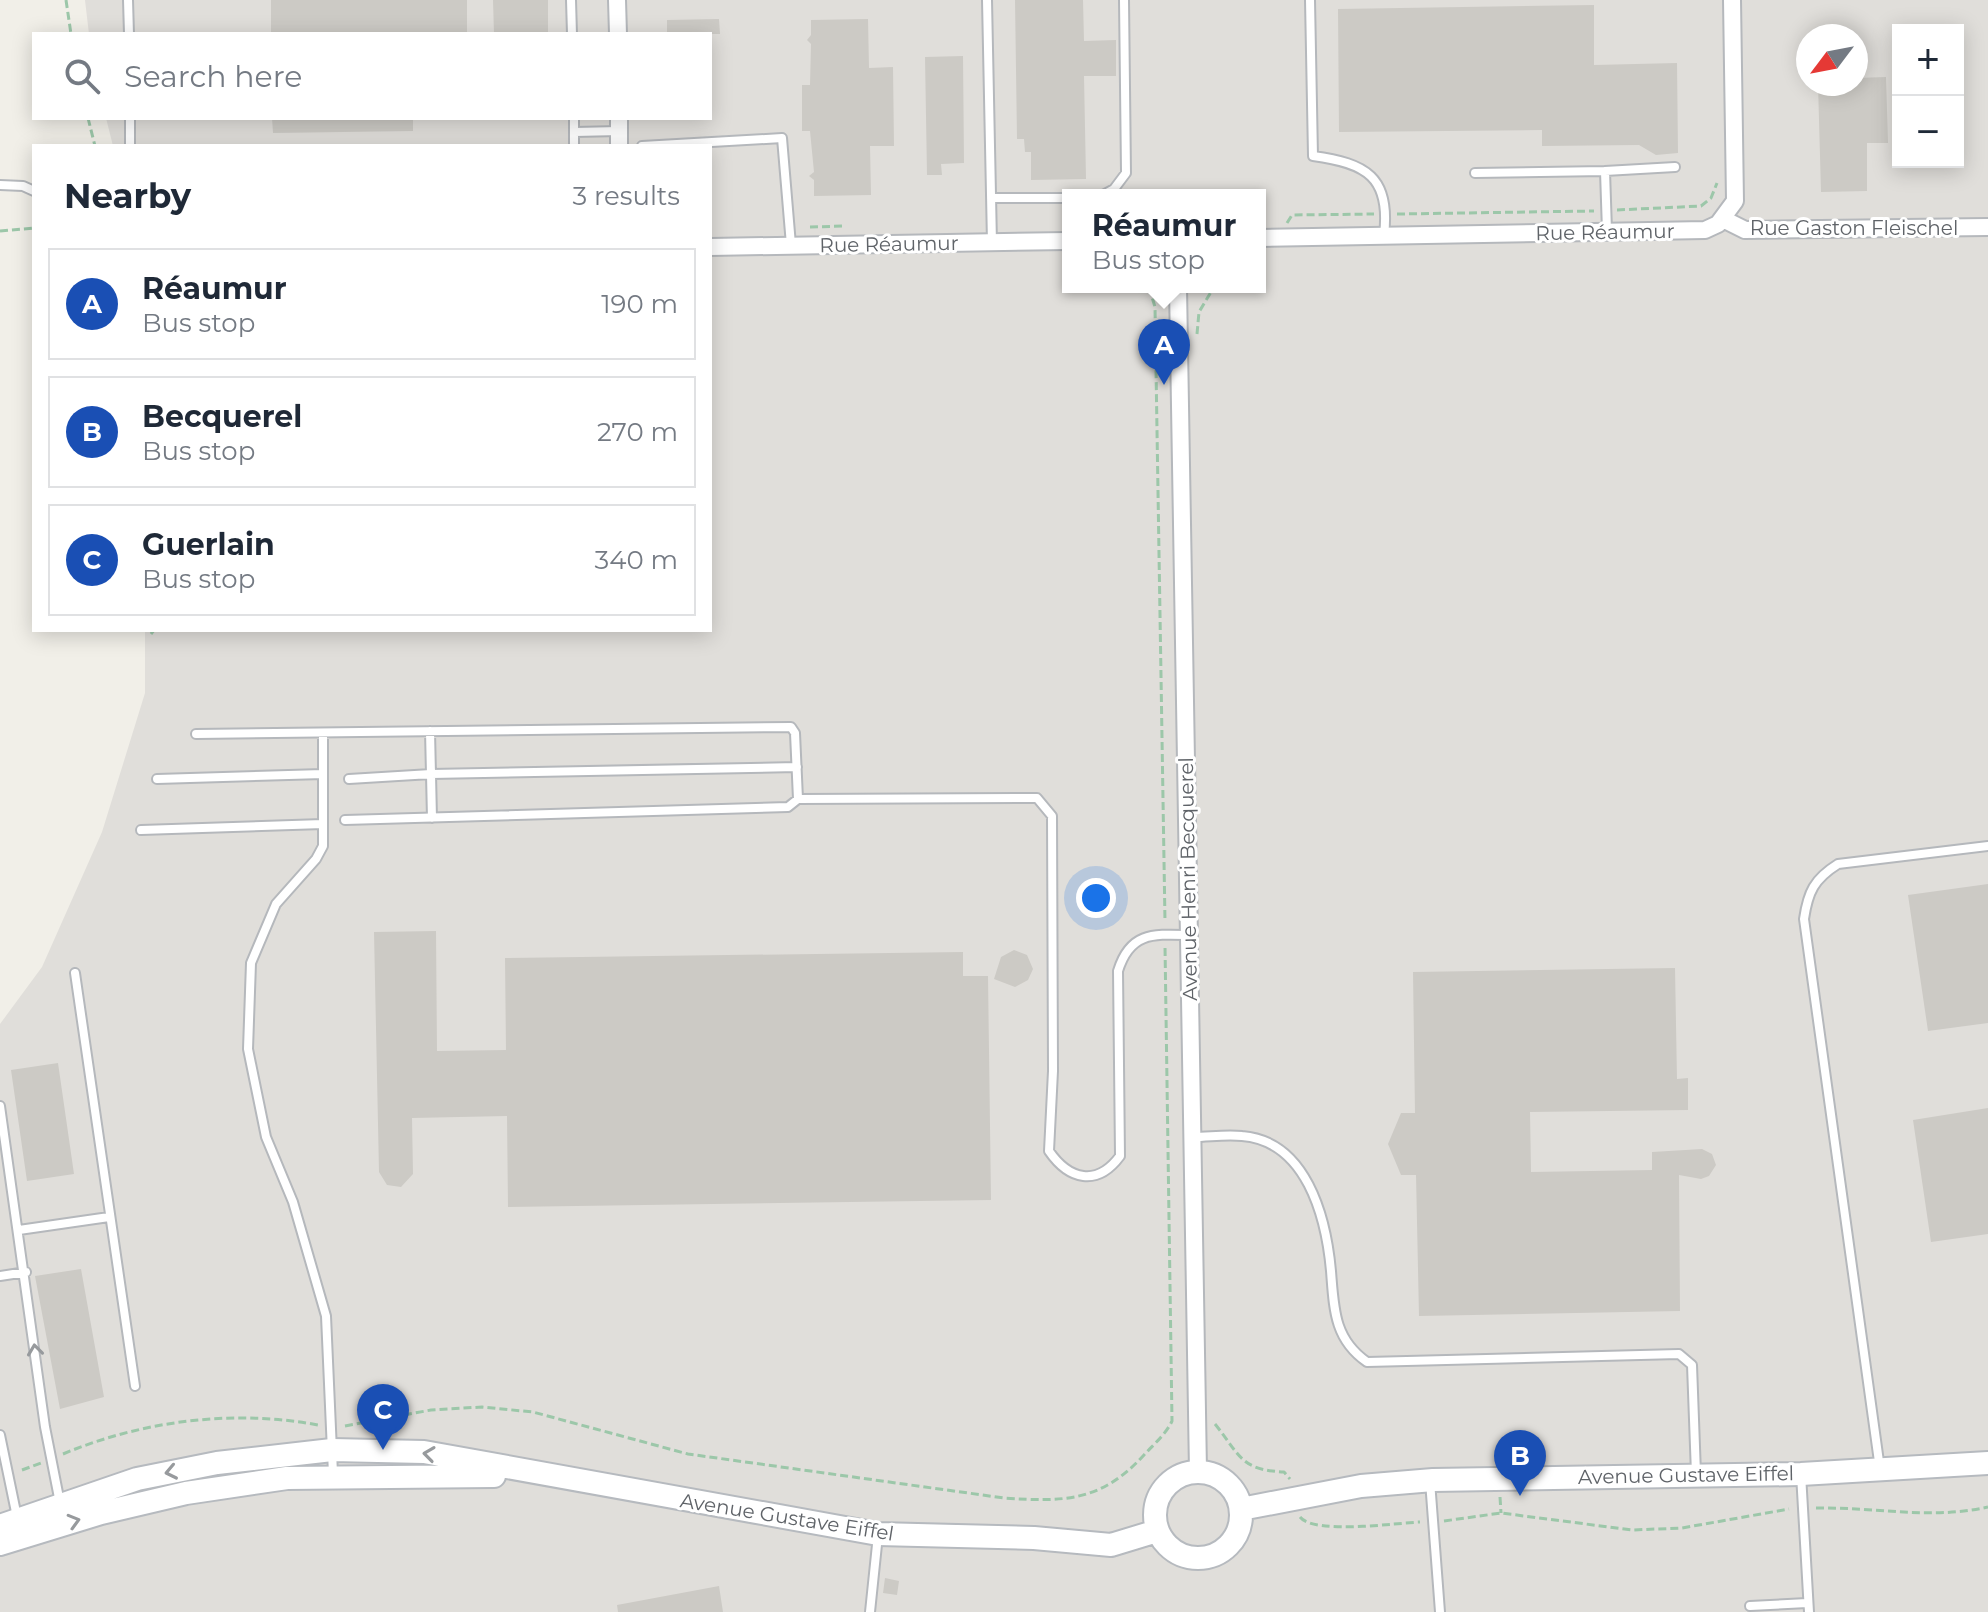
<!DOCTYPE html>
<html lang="en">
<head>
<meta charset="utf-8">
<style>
	body { margin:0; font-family:Montserrat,sans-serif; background:#f2f2f3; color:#1f2937 }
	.controls { position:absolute; right:24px; top:24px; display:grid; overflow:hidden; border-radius:0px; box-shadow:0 4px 20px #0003 }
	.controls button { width:72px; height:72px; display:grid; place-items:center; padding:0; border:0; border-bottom:2px solid #e0e1e3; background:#fff; color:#1f2937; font:40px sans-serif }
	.compass { position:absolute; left:1796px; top:24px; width:72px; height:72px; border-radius:50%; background:#fff; box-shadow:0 4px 20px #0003; rotate:238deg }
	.you { position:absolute; left:1096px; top:898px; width:28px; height:28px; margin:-20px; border:6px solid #fff; border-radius:50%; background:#1a73e8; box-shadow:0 0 0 12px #1a73e833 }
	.badge { display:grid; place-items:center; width:52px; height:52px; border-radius:50%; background:#0b8043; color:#fff; font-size:26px; font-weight:700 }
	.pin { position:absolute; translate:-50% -66px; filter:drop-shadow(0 2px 4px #0008) }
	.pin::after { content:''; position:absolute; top:42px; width:28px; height:24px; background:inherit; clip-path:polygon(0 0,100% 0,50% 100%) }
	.popup { position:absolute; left:1062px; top:189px; width:204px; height:104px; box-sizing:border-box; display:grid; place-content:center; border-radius:0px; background:#fff; filter:drop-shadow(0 2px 6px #0005); font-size:26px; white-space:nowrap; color:#747a83 }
	.popup b { font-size:30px; color:#1f2937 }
	.popup::after { content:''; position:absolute; left:50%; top:100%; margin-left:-16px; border:16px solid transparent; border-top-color:#fff }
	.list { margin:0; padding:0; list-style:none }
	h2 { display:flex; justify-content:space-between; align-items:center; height:104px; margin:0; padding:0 32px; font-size:34px }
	h2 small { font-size:26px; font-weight:400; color:#747a83 }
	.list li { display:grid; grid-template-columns:52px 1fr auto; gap:24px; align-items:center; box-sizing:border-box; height:112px; margin:0 16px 16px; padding:0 16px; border:2px solid #e0e1e3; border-radius:0px }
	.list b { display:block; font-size:30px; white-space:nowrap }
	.list p { margin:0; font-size:26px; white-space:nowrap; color:#747a83 }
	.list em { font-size:26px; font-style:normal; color:#747a83 }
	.icon { flex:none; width:44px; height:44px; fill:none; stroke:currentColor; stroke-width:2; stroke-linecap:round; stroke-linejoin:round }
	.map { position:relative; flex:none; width:1988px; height:1612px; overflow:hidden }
	.search { position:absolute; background:#fff; box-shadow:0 4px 20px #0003; left:32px; top:32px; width:680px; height:88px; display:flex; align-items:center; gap:20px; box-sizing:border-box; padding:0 28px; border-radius:0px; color:#747a83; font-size:30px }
	.panel { position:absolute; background:#fff; box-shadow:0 4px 20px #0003; left:32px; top:144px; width:680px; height:488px; border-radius:0px }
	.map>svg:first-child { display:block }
	.industrial { fill:#e0deda; fill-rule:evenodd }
	.building { fill:#cccac5 }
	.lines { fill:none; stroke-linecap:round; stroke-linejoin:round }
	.lane-casing { stroke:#b5b8bc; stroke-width:12 }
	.street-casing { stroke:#b5b8bc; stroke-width:20 }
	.secondary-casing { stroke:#b6babf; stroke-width:26 }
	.path { stroke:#9cc7a9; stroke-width:3; stroke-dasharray:8 4; stroke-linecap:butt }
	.lane { stroke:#fff; stroke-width:8 }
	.street { stroke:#fff; stroke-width:16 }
	.secondary { stroke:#fff; stroke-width:22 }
	.oneway { stroke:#979a9d }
	.labels { text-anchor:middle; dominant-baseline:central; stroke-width:6; stroke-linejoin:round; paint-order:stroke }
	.street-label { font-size:20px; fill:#5f6368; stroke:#fff }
</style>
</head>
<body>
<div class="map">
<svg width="1988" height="1612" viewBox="0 0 1988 1612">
	<rect width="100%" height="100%" fill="#f1efe8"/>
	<!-- industrial -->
	<path class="industrial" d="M85,0h1903v1612h-1988v-588l42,-57 60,-135 43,-139v-63h565v-484h-597l-7,-28h604v-84h-621zM1898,30h60v132h-60zM1808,36h48v48h-48zM1068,195h192v92h-192z"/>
	<!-- building -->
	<path class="building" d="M271,0h196v34h-196z
		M493,0h55v34h-54z
		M1015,0h68l1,41 32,-1v36h-32l2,103 -55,1v-28h-6l-1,-13h-7z
		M1594,5v60l83,-2 1,90 -22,2 -17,-10 -97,1v-16l-203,2 -1,-123z
		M719,19l1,15h-53v-14z
		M868,19l1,49 24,-1 1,79h-24l1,49 -57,1v-16l-5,-4 5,-4 -4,-41h-8v-46h8l1,-41 -4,-4 4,-5v-15z
		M963,56l1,107 -23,1 1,11h-15l-2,-118z
		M1886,77l2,66h-21v48l-46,1 -3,-108h38v-6z
		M272,118h141v13l-140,2z
		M1988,884v139l-60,8 -20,-136z
		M436,931l1,120 69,-1 -1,-92 458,-6v24h25l3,224 -483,7 -1,-91 -95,2 1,56 -12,13 -14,-2 -8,-13 -5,-240z
		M1014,950l13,5 6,14 -5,11 -13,7 -21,-8 7,-22z
		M1675,968l2,111 11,-1v32l-158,2 1,60 121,-2v-18l50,-3 10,5 4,11 -7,11 -8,3 -22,-4 1,136 -261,5 -3,-141h-15l-13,-31 13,-31h14l-2,-141z
		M58,1063l16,111 -47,7 -16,-111z
		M1988,1108v126l-57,8 -18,-122z
		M81,1269l23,128 -44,12 -25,-133z
		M885,1578l14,3 -2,14 -14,-2z
		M719,1586l4,26h-105l-1,-7z"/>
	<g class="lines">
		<defs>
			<path id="lane" d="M128,0l1,34
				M571,0l1,34
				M987,0l5,243
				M1310,0l3,156c53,7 78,21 71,79
				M130,118v28
				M574,118v14l45,-1
				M574,146v-14
				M642,146l140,-8 9,107
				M1475,173l130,-2
				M0,185l23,1 11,5
				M1103,195l11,-6 12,-16 -2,-173
				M991,198h77
				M1607,231l-2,-60 70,-4
				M430,731l2,87
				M323,733v113l-7,13 -40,45 -25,59 -3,86 18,88 27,65 33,114 7,158
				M196,734l595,-7 4,6 3,66
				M157,779l166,-5
				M349,779l82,-5 366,-7
				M345,820l443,-13 10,-8 239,-1 15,18 1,255 -4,80c20,29 48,36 71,5l-2,-185c12,-39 35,-37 71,-36
				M141,830l182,-6
				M75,973l60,413
				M0,1106l45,321 15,76
				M1193,1137c16,0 33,-3 49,-1 64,5 84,80 89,135 3,38 3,68 36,91l312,-8 13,11 4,109
				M19,1230l90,-13
				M0,1276l26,-4
				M0,1435l17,82
				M1880,1469l-76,-550c4,-27 10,-40 34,-55l150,-18
				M1801,1474l8,138
				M1430,1481l10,131
				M1750,1606l57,-3
				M870,1612l8,-77"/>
			<path id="street" d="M617,0l1,34
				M619,118v28
				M1723,219l22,11 243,-3
				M1260,238l445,-8 13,-6 17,-23 -3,-201
				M710,247l358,-6
				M1178,287l20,1184"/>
			<path id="secondary" d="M1155 1515a43 43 0 1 1 86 0a43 43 0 1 1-86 0Z
				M1241,1509l120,-23 72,-6 368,-6 187,-11
				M0,1526l137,-47 80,-16 115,-13 92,2 454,82 156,4 77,7 46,-14
				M0,1544l101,-31 85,-20 101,-15 207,-2"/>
		</defs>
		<!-- lane casing -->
		<use href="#lane" class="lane-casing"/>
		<!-- street casing -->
		<use href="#street" class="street-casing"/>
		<!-- secondary casing -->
		<use href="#secondary" class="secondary-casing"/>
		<!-- path -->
		<path class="path" d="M66,0l5,34
			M88,118l7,28
			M1617,210l84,-4 10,-8 6,-15
			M1397,214l197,-3
			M1287,223l5,-8 82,-1
			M810,227l35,-1
			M0,231l34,-3
			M1149,287l6,20 10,615
			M1197,334l2,-22 15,-25
			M151,634l3,-4
			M1215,1424c25,31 25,46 69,48l6,7
			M345,1426l86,-16 51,-3 51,5 155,42 316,44c60,4 97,4 140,-43 10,-11 22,-21 28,-34l-7,-475
			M63,1454c79,-33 169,-45 255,-29
			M22,1470l19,-7
			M1500,1497l1,16
			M1816,1508c59,-1 115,12 172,-1
			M1300,1517c14,18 96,6 120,5
			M1444,1521l57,-8 131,17 50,-2 107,-19"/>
		<!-- lane -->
		<use href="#lane" class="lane"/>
		<!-- street -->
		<use href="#street" class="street"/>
		<!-- secondary -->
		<use href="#secondary" class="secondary"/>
	</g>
	<!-- one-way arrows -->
	<defs><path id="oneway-chevron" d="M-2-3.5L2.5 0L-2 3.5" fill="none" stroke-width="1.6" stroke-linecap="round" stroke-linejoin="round" transform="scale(2)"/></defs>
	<g class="oneway">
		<use href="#oneway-chevron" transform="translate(35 1350) rotate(-97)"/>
		<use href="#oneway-chevron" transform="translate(429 1454) rotate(-172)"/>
		<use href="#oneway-chevron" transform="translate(171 1472) rotate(168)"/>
		<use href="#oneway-chevron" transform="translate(74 1521) rotate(-16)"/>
	</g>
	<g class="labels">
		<!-- street labels -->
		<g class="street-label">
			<text x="1854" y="228">Rue Gaston Fleischel</text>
			<text transform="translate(1605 232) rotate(-1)">Rue Réaumur</text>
			<text transform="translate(889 244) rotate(-1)">Rue Réaumur</text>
			<text transform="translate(1188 879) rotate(-91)">Avenue Henri Becquerel</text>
			<text transform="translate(1686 1475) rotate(-1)">Avenue Gustave Eiffel</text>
			<text transform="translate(787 1517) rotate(9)">Avenue Gustave Eiffel</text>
		</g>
	</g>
</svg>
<div class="controls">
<button>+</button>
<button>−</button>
</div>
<svg class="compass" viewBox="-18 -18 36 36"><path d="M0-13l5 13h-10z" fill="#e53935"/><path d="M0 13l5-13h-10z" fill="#747a83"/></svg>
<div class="you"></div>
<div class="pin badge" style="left:1164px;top:385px;background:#1a4fb4">A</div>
<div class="popup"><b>Réaumur</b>Bus stop</div>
<div class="pin badge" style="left:1520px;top:1496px;background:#1a4fb4">B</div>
<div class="pin badge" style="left:383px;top:1450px;background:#1a4fb4">C</div>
<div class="search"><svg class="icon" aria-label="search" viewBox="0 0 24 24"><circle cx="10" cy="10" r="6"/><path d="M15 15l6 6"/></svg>Search here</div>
<section class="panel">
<h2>Nearby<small>3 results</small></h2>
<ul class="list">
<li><span class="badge" style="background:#1a4fb4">A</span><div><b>Réaumur</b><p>Bus stop</p></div><em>190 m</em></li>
<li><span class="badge" style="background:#1a4fb4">B</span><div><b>Becquerel</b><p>Bus stop</p></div><em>270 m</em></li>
<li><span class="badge" style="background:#1a4fb4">C</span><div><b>Guerlain</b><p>Bus stop</p></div><em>340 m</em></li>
</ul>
</section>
</div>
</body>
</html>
